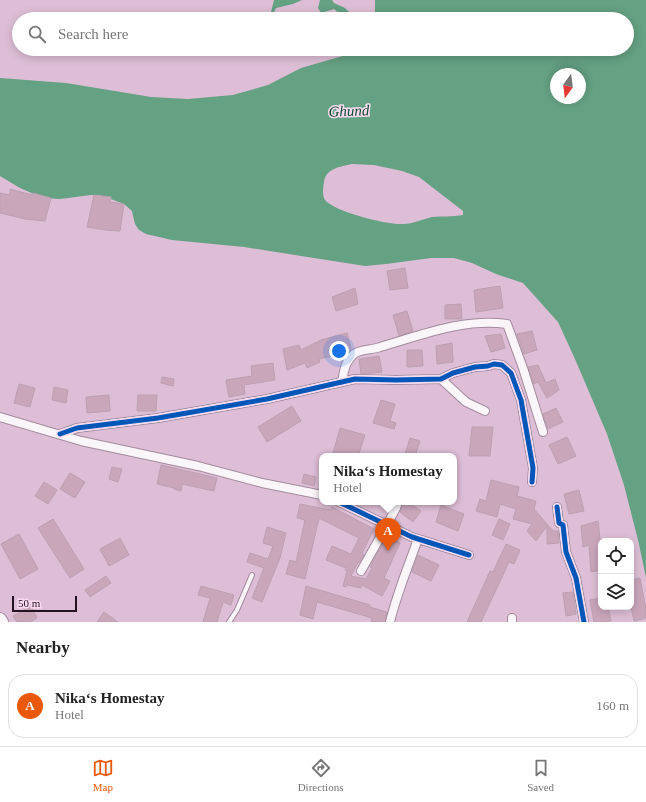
<!DOCTYPE html>
<html lang="en">
<head>
<meta charset="utf-8">
<style>
	body { margin:0; font-family:"Times New Roman",serif; background:#f6f6f6; color:#222 }
	.controls { position:absolute; right:12px; bottom:12px; display:grid; overflow:hidden; border-radius:8px; box-shadow:0 2px 10px #0003 }
	.controls button { width:36px; height:36px; display:grid; place-items:center; padding:0; border:0; border-bottom:1px solid #e0e0e0; background:#fff; color:#222; font:20px sans-serif }
	.compass { position:absolute; left:550px; top:68px; width:36px; height:36px; border-radius:50%; background:#fff; box-shadow:0 2px 10px #0003; rotate:194deg }
	.scale { position:absolute; left:12px; bottom:10px; width:65px; box-sizing:border-box; padding-left:4px; border:2px solid #261121; border-top:0; font-size:11px; line-height:14px; white-space:nowrap; color:#261121; -webkit-text-stroke:3px #fadcf2; paint-order:stroke }
	.you { position:absolute; left:339px; top:351px; width:14px; height:14px; margin:-10px; border:3px solid #fff; border-radius:50%; background:#1a73e8; box-shadow:0 0 0 6px #1a73e833 }
	.badge { display:grid; place-items:center; width:26px; height:26px; border-radius:50%; background:#ea580c; color:#fff; font-size:13px; font-weight:700 }
	.pin { position:absolute; translate:-50% -33px; filter:drop-shadow(0 1px 2px #0008) }
	.pin::after { content:''; position:absolute; top:21px; width:14px; height:12px; background:inherit; clip-path:polygon(0 0,100% 0,50% 100%) }
	.popup { position:absolute; left:319px; top:453px; width:138px; height:52px; box-sizing:border-box; display:grid; place-content:center; border-radius:8px; background:#fff; filter:drop-shadow(0 1px 3px #0005); font-size:13px; white-space:nowrap; color:#767676 }
	.popup b { font-size:15px; color:#222 }
	.popup::after { content:''; position:absolute; left:50%; top:100%; margin-left:-8px; border:8px solid transparent; border-top-color:#fff }
	.list { margin:0; padding:0; list-style:none }
	h2 { display:flex; justify-content:space-between; align-items:center; height:52px; margin:0; padding:0 16px; font-size:17px }
	h2 small { font-size:13px; font-weight:400; color:#767676 }
	.list li { display:grid; grid-template-columns:26px 1fr auto; gap:12px; align-items:center; box-sizing:border-box; height:64px; margin:0 8px 8px; padding:0 8px; border:1px solid #e0e0e0; border-radius:16px }
	.list b { display:block; font-size:15px; white-space:nowrap }
	.list p { margin:0; font-size:13px; white-space:nowrap; color:#767676 }
	.list em { font-size:13px; font-style:normal; color:#767676 }
	.icon { flex:none; width:22px; height:22px; fill:none; stroke:currentColor; stroke-width:2; stroke-linecap:round; stroke-linejoin:round }
	.map { position:relative; flex:none; width:646px; height:622px; overflow:hidden }
	.search { position:absolute; background:#fff; box-shadow:0 2px 10px #0003; left:12px; right:12px; top:12px; height:44px; display:flex; align-items:center; gap:10px; box-sizing:border-box; padding:0 14px; border-radius:22px; color:#767676; font-size:15px }
	.sheet { height:124px; background:#fff }
	nav { display:flex; justify-content:space-around; align-items:center; box-sizing:border-box; height:56px; border-top:1px solid #e0e0e0; background:#fff; font-size:11px; color:#767676 }
	nav a { display:grid; justify-items:center; gap:2px }
	nav .on { color:#ea580c }
	.map>svg:first-child { display:block }
	.water { fill:#65a183; fill-rule:evenodd }
	.building { fill:#caa6bb; stroke:#bba0b0 }
	.lines { fill:none; stroke-linecap:round; stroke-linejoin:round }
	.service-casing { stroke:#a38b9d; stroke-width:6 }
	.minor-casing { stroke:#a38b9d; stroke-width:10 }
	.primary-casing { stroke:#a38b9d; stroke-width:14 }
	.service { stroke:#faf5f9; stroke-width:4 }
	.minor { stroke:#faf5f9; stroke-width:8 }
	.primary { stroke:#faf5f9; stroke-width:12 }
	.cycleway-casing { stroke:#fadcf2; stroke-width:8 }
	.cycleway { stroke:#0057b8; stroke-width:5 }
	.labels { text-anchor:middle; dominant-baseline:central; stroke-width:3; stroke-linejoin:round; paint-order:stroke }
	.water-label { font-size:15px; font-style:italic; fill:#12462a; stroke:#fadcf2 }
</style>
</head>
<body>
<div class="map">
<svg width="646" height="622" viewBox="0 0 646 622">
	<rect width="100%" height="100%" fill="#ddbed6"/>
	<!-- water -->
	<path class="water" d="M274,0h28l-9,4 -17,4 -5,11h-5l5,-7z
		M320,0h12l2,3 11,5 8,8 -2,3h-6l-11,-10 -13,4 -3,-5z
		M375,0h271v578l-7,-34 -15,-59 -17,-51 -32,-75 -17,-37 -35,-39 -27,-9 -24,-11 -18,-5h-23l-45,6 -21,2 -121,-19 -72,-7 -26,-6 -7,-4 -4,-6 -3,-13 -8,-7 -16,-6 -9,-3h-8l-31,4 -17,-1 -23,-10 -20,-12v-98l66,5 85,14 37,2 45,-4 35,-10 33,-17 59,-17 1,-2h266v-30h-252zM556,74h24v24h-24zM352,164l22,1 28,6 17,6 44,34v4c-10,2 -21,1 -31,2 -9,2 -19,7 -29,7 -16,1 -68,-12 -78,-24 -3,-5 -2,-12 -1,-18 2,-14 16,-15 28,-18z"/>
	<!-- building -->
	<path class="building" d="M10,189l22,6 1,-2 18,5 -6,23 -20,-2 -25,-6v-20l10,2z
		M94,195l17,2 -1,5 14,2 -4,27 -15,-1 -18,-3z
		M405,268l3,20 -18,2 -3,-19z
		M500,286l3,22 -27,4 -2,-22z
		M355,288l3,16 -22,7 -4,-14z
		M461,304l1,15h-17v-14z
		M407,311l6,20 -14,5 -6,-21z
		M532,331l5,19 -13,4 -7,-20z
		M347,333l4,16 -3,3 -29,7 1,3 -13,6 -2,-5 -18,7 -4,-21 16,-4 2,5 20,-10z
		M501,334l4,14 -14,4 -6,-16z
		M452,343l1,19 -16,2 -1,-18z
		M407,350h15l1,16 -16,1z
		M379,356l3,16 -21,2 -2,-15z
		M273,363l2,17 -31,5 1,9 -16,3 -3,-17 26,-4 -1,-10z
		M538,365l8,18 9,-4 4,11 -12,8 -9,-16 -4,2 -6,-17z
		M162,377l12,2 -1,7 -12,-3z
		M19,384l16,4 -5,19 -16,-4z
		M54,387l14,3 -2,13 -14,-3z
		M109,395l1,16 -23,2 -1,-16z
		M138,395h19l-1,16h-19z
		M381,400l14,4 -5,17 6,2 -2,6 -21,-6z
		M292,406l9,15 -34,21 -9,-15z
		M556,408l7,14 -15,7 -5,-15z
		M472,427h21l-3,29h-21z
		M340,428l25,7 -7,21h-15l-10,-3z
		M567,437l9,19 -18,8 -9,-19z
		M410,438l10,3 -5,15 -10,-2z
		M161,465l56,13 -3,13 -32,-7 -1,7 -7,-2v-1l-17,-4z
		M112,467l10,2 -4,13 -9,-3z
		M70,473l15,9 -10,16 -15,-9z
		M304,474l12,3 -2,9 -12,-3z
		M491,480l28,7 -2,9 19,5 -2,8 19,22h5l1,12 -12,1v-18l-11,15 -9,-10 5,-7 -19,-5 3,-10 -16,-5 -3,13 -21,-6 4,-12 6,2z
		M44,482l13,8 -9,14 -13,-8z
		M579,490l5,21 -15,3 -5,-20z
		M405,502h3l13,9 -8,11 -13,-10z
		M300,504l30,6 2,-3 42,22 -11,22 -1,3 2,1 -5,8 -1,-1 -7,14 15,3 6,-11 -2,-1 17,-31 13,7 -16,35 6,3 -8,15 -20,-11 -1,3 -14,-3 -1,2 -3,-1 4,-15 -2,-1 1,-2 -20,-8 6,-14 19,8 8,-16 -40,-20 -14,61 -19,-5 4,-14 6,2 9,-42 -8,-2z
		M441,505l23,9 -6,17 -22,-9z
		M53,519l31,50 -14,9 -32,-50z
		M499,519l11,5 -7,16 -11,-5z
		M598,521l3,27v22l-10,2 -2,-27 -6,2 -2,-21z
		M267,527l19,6 -6,25 -18,44 -10,-4 12,-30 -17,-6 3,-9 18,6 5,-13 -10,-3z
		M19,534l19,35 -18,10 -19,-35z
		M120,538l9,17 -20,11 -9,-17z
		M506,544l14,6 -6,14 -5,-2 -28,60h-14l23,-51 3,1z
		M418,555l21,10 -8,16 -19,-9z
		M106,576l5,7 -21,14 -5,-7z
		M640,578l6,31v9l-12,3 -3,-14v-27z
		M201,586l33,9 -3,10 -8,-3 -6,20h-14l7,-24 -12,-3z
		M306,586l64,19v2l17,5 -2,10h-14l1,-4 -55,-16 -4,17 -13,-4z
		M573,592l3,22 -10,2 -3,-23z
		M601,598v9h7l3,14 -17,1 -4,-22z
		M31,606l6,12 -6,4h-14l-4,-6z
		M104,612l14,10h-21z"/>
	<g class="lines">
		<defs>
			<path id="service" d="M229,622l8,-12 15,-35"/>
			<path id="minor" d="M441,379l25,23 19,9
				M342,382c2,-11 3,-21 12,-28 6,-5 19,-4 26,-7 42,-12 83,-29 127,-23l16,44 20,64
				M0,417l81,24 117,25 64,17 60,12
				M60,434l17,-6 81,-10 109,-19 88,-20 41,1 45,-1 12,-6 22,-6 13,-1 6,-2 8,1 9,8 10,27 12,68 -1,14
				M339,502l73,35 57,18
				M557,507l2,16 4,2 3,27 10,26 8,44
				M361,571l26,-46 9,-17 2,-6
				M512,618v4
				M390,622c7,-29 18,-55 28,-83"/>
			<path id="primary" d="M0,619l2,3"/>
		</defs>
		<!-- service casing -->
		<use href="#service" class="service-casing"/>
		<!-- minor casing -->
		<use href="#minor" class="minor-casing"/>
		<!-- primary casing -->
		<use href="#primary" class="primary-casing"/>
		<!-- service -->
		<use href="#service" class="service"/>
		<!-- minor -->
		<use href="#minor" class="minor"/>
		<!-- primary -->
		<use href="#primary" class="primary"/>
		<defs>
			<path id="cycleway" d="M60,434l17,-6 81,-10 109,-19 88,-20 41,1 45,-1 12,-6 22,-6 13,-1 6,-2 8,1 9,8 10,27 12,68 -1,14
				M339,502l73,35 57,18
				M557,507l2,16 4,2 3,27 10,26 8,44"/>
		</defs>
		<!-- cycleway casing -->
		<use href="#cycleway" class="cycleway-casing"/>
		<!-- cycleway -->
		<use href="#cycleway" class="cycleway"/>
	</g>
	<g class="labels">
		<!-- water labels -->
		<g class="water-label">
			<text transform="translate(349 111) rotate(-2)">Ghund</text>
		</g>
	</g>
</svg>
<div class="controls">
<button><svg class="icon" aria-label="locate" viewBox="0 0 24 24"><circle cx="12" cy="12" r="6"/><path d="M12 2v4M12 18v4M2 12h4M18 12h4"/></svg></button>
<button><svg class="icon" aria-label="layers" viewBox="0 0 24 24"><path d="M12 4l9 5-9 5-9-5zM3 14l9 5 9-5"/></svg></button>
</div>
<svg class="compass" viewBox="-18 -18 36 36"><path d="M0-13l5 13h-10z" fill="#e53935"/><path d="M0 13l5-13h-10z" fill="#767676"/></svg>
<div class="scale">50 m</div>
<div class="you"></div>
<div class="pin badge" style="left:388px;top:551px">A</div>
<div class="popup"><b>Nika‘s Homestay</b>Hotel</div>
<div class="search"><svg class="icon" aria-label="search" viewBox="0 0 24 24"><circle cx="10" cy="10" r="6"/><path d="M15 15l6 6"/></svg>Search here</div>
</div>
<section class="sheet">
<h2>Nearby<small></small></h2>
<ul class="list">
<li><span class="badge">A</span><div><b>Nika‘s Homestay</b><p>Hotel</p></div><em>160 m</em></li>
</ul>
</section>
<nav>
<a class="on"><svg class="icon" aria-label="map" viewBox="0 0 24 24"><path d="M3 6l6-2 6 2 6-2v14l-6 2-6-2-6 2zM9 4v14M15 6v14"/></svg>Map</a>
<a><svg class="icon" aria-label="directions" viewBox="0 0 24 24"><path d="M12 3l9 9-9 9-9-9zM9 14v-3h6M13 9l2 2-2 2"/></svg>Directions</a>
<a><svg class="icon" aria-label="saved" viewBox="0 0 24 24"><path d="M7 4h10v16l-5-4-5 4z"/></svg>Saved</a>
</nav>
</body>
</html>
